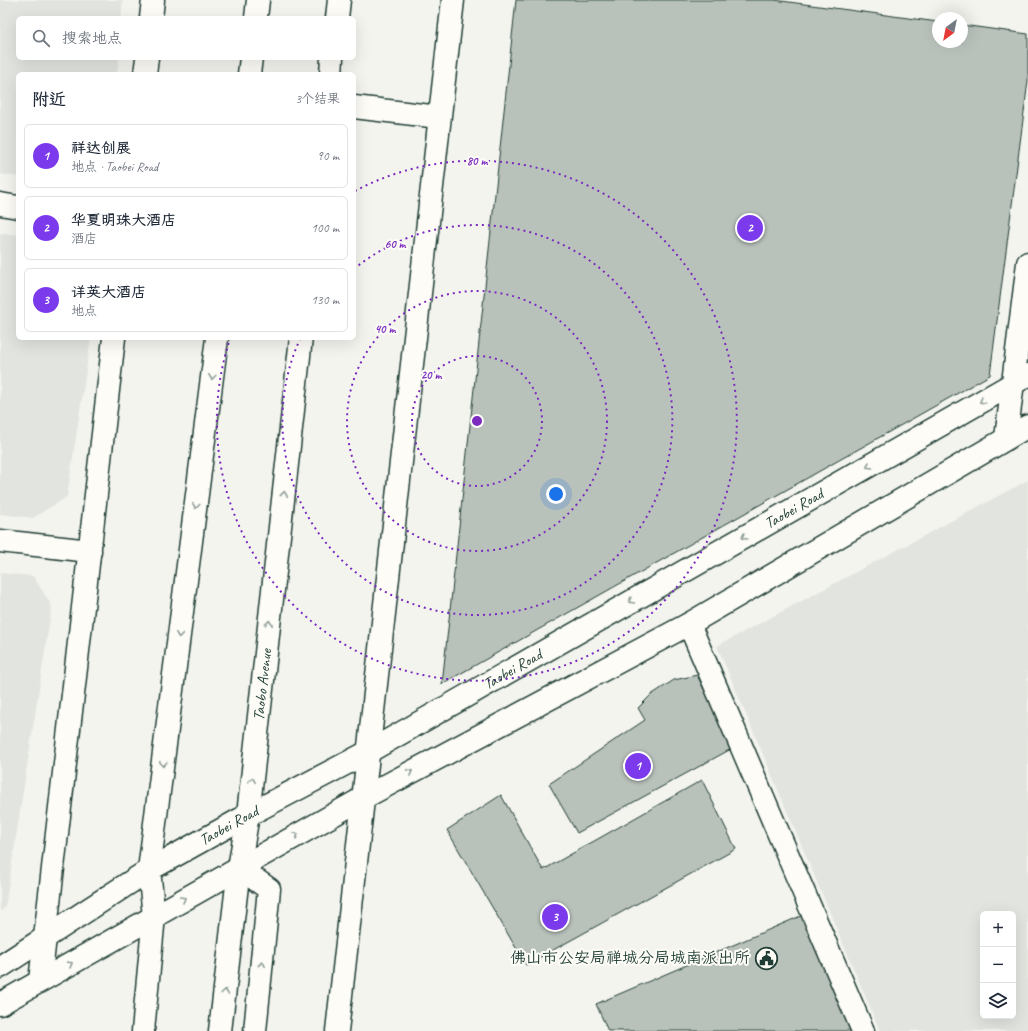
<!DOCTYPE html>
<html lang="zh">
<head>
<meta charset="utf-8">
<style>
	body { margin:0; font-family:Caveat,"LXGW WenKai TC",sans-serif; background:#f2f2f3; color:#1f2937 }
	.controls { position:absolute; right:12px; bottom:12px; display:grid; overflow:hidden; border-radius:6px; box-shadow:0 4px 16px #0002 }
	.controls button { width:36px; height:36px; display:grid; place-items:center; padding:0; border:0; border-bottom:1px solid #e0e1e3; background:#fff; color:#1f2937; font:20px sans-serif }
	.compass { position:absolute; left:932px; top:12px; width:36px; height:36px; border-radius:50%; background:#fff; box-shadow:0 4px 16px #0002; rotate:212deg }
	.you { position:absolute; left:556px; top:494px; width:14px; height:14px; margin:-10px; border:3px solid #fff; border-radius:50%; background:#1a73e8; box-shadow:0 0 0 6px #1a73e833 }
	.badge { display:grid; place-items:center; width:26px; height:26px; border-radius:50%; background:#7c3aed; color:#fff; font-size:13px; font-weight:700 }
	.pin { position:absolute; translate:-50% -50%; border:2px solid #fff; box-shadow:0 1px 4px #0006 }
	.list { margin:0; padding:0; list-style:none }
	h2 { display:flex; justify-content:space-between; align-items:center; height:52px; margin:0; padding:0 16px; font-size:17px }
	h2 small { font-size:13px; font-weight:400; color:#747a83 }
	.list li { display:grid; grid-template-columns:26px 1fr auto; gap:12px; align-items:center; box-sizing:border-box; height:64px; margin:0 8px 8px; padding:0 8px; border:1px solid #e0e1e3; border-radius:6px }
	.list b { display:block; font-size:15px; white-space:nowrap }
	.list p { margin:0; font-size:13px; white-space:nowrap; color:#747a83 }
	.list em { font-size:13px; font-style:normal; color:#747a83 }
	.icon { flex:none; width:22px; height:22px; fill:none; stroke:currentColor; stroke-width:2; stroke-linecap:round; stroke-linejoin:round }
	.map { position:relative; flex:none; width:1028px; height:1031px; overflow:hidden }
	.search { position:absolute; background:#fff; box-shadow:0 4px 16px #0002; left:16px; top:16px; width:340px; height:44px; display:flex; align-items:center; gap:10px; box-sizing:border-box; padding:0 14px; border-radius:6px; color:#747a83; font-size:15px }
	.panel { position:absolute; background:#fff; box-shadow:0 4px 16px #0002; left:16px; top:72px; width:340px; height:268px; border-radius:6px }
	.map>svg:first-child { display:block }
	.built { fill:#e2e5df; fill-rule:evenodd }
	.building { fill:#b9c1bb; stroke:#1f3d34 }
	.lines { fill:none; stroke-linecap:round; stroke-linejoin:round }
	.minor-casing { stroke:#1f3d34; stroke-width:25 }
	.major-casing { stroke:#1f3d34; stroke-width:25 }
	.minor { stroke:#fdfcf7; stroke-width:22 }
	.major { stroke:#fdfcf7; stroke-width:22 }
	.oneway { stroke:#8e9c96 }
	.ring { fill:none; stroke:#7b2cbf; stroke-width:2; stroke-dasharray:2 4 }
	.labels { text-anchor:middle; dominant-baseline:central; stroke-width:4; stroke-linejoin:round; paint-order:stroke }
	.street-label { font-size:16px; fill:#1f3d34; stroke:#fdfcf7 }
	.poi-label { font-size:16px; fill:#1f3d34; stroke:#fdfcf7; text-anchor:end }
	.centre { fill:#7b2cbf; stroke:#fdfcf7; stroke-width:2 }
	.ring-label { font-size:12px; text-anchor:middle; font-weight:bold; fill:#7b2cbf; stroke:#fdfcf7; stroke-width:4; stroke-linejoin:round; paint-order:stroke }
</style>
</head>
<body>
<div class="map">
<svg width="1028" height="1031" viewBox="0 0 1028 1031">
	<rect width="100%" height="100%" fill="#f4f4ef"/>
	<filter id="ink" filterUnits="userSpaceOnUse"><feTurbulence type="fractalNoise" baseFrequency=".025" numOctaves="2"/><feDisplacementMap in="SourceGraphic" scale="8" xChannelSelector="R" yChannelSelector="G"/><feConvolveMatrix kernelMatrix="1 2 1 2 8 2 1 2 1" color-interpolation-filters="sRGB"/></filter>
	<g filter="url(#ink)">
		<!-- built -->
		<path class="built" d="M0,0h123l-2,18h-103v40h101l-2,16h-99v103l-18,-3z
			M0,233l18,2v103h73l-24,159 -34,21 -33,-4z
			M1028,480v551h-148l-163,-385zM983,914h30v102h-30z
			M0,573l33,3 19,30 -47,302 -5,3z"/>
		<!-- building -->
		<path class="building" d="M516,0h258l164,22v20h24v-17l66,9v47l-38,294 -548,309z
			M697,675l36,73 -156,85 -28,-49 96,-64 -7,-12 13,-13 23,-15z
			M702,780l34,69 -210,116 -79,-135 54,-35 42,75z
			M810,912l50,119h-252l-12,-27z"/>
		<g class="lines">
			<defs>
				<g id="minor">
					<path d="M151,18l2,-18"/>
					<path d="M145,74l2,-16"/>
					<path d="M354,107l85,10"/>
					<path d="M0,204l18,3"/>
					<path d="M1006,438l22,-175"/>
					<path d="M0,541l90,10"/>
					<path d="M689,624l174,407"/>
					<path id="s1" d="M0,967l149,-97 99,-55 120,-63 660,-377"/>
					<path d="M40,981l74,-643"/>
					<path d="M0,1004l363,-206 326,-174 339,-198"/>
					<path d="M337,1031l116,-1031"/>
				</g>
				<g id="major">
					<path d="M256,18l2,-18"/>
					<path d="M337,18l2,-18"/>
					<path d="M249,74l2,-16"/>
					<path d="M331,74l1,-16"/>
					<path d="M239,868l30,21 -14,142"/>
					<path d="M143,1031l11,-115 -5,-46 68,-532"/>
					<path id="s2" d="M220,1031l19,-163 9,-53 53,-477"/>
				</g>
			</defs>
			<!-- minor casing -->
			<use href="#minor" class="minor-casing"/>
			<!-- major casing -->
			<use href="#major" class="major-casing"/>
			<!-- minor -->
			<use href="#minor" class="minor"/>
			<!-- major -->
			<use href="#major" class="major"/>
		</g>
		<!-- one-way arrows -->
		<defs><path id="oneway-chevron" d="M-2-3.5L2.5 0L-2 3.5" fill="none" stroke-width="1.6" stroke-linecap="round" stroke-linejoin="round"/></defs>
		<g class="oneway">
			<use href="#oneway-chevron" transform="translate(212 377) rotate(97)"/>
			<use href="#oneway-chevron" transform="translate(982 401) rotate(150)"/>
			<use href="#oneway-chevron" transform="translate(869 466) rotate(150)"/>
			<use href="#oneway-chevron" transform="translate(284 494) rotate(-84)"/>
			<use href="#oneway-chevron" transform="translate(196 506) rotate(97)"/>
			<use href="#oneway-chevron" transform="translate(744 537) rotate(150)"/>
			<use href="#oneway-chevron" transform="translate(631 601) rotate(150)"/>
			<use href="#oneway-chevron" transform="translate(269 623) rotate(-84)"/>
			<use href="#oneway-chevron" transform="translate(179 635) rotate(97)"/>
			<use href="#oneway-chevron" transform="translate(163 764) rotate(97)"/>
			<use href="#oneway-chevron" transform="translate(410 772) rotate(-28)"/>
			<use href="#oneway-chevron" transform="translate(252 780) rotate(-84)"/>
			<use href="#oneway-chevron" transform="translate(296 835) rotate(-30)"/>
			<use href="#oneway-chevron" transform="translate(183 899) rotate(-30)"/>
			<use href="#oneway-chevron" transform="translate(70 964) rotate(-30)"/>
			<use href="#oneway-chevron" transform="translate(262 964) rotate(-84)"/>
			<use href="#oneway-chevron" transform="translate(225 992) rotate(-83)"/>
		</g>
	</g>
	<!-- distance rings -->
	<g class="ring">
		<circle cx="477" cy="421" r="65"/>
		<circle cx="477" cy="421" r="130"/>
		<path d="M354 269A195 195 0 1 1 300 339"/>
		<path d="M355 191A260 260 0 1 1 230 339"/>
	</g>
	<!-- icons -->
	<defs>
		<symbol id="civic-ring" viewBox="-11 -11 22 22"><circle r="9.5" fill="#fdfcf7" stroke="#1f3d34" stroke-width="1.5"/><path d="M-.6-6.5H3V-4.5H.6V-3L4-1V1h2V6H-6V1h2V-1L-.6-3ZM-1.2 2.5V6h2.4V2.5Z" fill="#1f3d34"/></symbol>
	</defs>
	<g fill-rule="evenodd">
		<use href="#civic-ring" x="754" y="946" width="25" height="25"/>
	</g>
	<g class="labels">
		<!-- street labels -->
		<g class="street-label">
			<text stroke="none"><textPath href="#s1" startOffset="917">Taobei Road</textPath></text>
			<text stroke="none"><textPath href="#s1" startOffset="593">Taobei Road</textPath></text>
			<text stroke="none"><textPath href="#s2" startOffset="349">Taobo Avenue</textPath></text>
			<text stroke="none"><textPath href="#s1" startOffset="269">Taobei Road</textPath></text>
		</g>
		<!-- poi labels -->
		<g class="poi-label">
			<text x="750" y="958">佛山市公安局禅城分局城南派出所</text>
		</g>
	</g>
	<circle cx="477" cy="421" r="6" class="centre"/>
	<g class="ring-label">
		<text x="477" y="165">80 m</text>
		<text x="395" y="248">60 m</text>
		<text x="385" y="333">40 m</text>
		<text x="431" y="379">20 m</text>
	</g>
</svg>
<div class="controls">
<button>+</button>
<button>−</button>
<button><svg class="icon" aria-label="layers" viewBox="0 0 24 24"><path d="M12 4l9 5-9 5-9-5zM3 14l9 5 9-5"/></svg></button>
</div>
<svg class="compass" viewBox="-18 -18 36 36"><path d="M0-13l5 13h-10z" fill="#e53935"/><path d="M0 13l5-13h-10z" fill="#747a83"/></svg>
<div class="you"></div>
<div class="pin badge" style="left:638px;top:766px">1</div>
<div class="pin badge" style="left:750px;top:228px">2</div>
<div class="pin badge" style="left:555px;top:917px">3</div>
<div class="search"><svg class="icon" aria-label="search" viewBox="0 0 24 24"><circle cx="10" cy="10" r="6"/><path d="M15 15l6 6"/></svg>搜索地点</div>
<section class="panel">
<h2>附近<small>3个结果</small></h2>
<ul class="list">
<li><span class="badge">1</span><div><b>祥达创展</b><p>地点 · Taobei Road</p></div><em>90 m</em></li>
<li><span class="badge">2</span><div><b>华夏明珠大酒店</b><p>酒店</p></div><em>100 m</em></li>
<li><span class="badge">3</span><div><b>详英大酒店</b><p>地点</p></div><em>130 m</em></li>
</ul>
</section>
</div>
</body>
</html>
